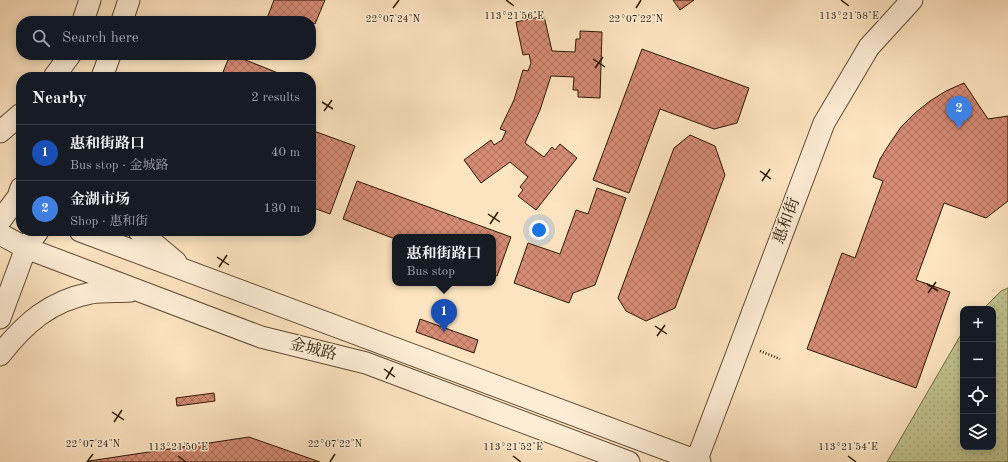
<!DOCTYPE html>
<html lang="en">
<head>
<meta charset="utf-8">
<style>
	body { margin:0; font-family:"Old Standard TT","Noto Serif SC",serif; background:#242831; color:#f1f3f6 }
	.controls { position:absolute; right:12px; bottom:12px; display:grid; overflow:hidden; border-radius:8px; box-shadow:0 2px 10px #0003 }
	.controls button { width:36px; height:36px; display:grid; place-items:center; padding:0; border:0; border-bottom:1px solid #363941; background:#171b24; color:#f1f3f6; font:20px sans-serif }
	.you { position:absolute; left:539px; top:230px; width:14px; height:14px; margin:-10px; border:3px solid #fff; border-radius:50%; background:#1a73e8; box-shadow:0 0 0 6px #1a73e833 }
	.badge { display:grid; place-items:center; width:26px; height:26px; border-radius:50%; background:#8c9099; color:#fff; font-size:13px; font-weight:700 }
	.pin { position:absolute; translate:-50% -33px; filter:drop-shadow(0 1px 2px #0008) }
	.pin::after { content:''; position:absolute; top:21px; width:14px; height:12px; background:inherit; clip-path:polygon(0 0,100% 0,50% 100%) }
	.popup { position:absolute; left:392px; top:234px; width:104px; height:52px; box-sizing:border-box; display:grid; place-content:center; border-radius:8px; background:#171b24; filter:drop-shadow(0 1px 3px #0005); font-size:13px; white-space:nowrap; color:#9ea1a6 }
	.popup b { font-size:15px; color:#f1f3f6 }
	.popup::after { content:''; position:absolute; left:50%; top:100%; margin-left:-8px; border:8px solid transparent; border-top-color:#171b24 }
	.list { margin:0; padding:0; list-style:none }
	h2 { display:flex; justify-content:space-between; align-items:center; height:52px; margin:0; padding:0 16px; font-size:17px }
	h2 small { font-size:13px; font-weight:400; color:#9ea1a6 }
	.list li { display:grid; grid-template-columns:26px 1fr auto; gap:12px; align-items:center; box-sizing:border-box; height:56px; padding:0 16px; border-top:1px solid #363941 }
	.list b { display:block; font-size:15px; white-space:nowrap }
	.list p { margin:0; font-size:13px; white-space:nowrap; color:#9ea1a6 }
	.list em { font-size:13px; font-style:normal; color:#9ea1a6 }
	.icon { flex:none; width:22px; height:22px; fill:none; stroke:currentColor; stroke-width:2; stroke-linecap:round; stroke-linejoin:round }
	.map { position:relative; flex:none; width:1008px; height:462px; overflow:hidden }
	.search { position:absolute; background:#171b24; box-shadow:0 2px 10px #0003; left:16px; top:16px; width:300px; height:44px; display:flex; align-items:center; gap:10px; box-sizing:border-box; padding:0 14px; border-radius:16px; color:#9ea1a6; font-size:15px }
	.panel { position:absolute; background:#171b24; box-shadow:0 2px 10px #0003; left:16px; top:72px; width:300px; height:164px; border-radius:16px }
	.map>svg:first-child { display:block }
	.park { fill:url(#park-dots); stroke:#766e4a }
	.building { fill:url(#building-cross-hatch); stroke:#2c1904 }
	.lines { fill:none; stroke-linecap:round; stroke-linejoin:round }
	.minor-casing { stroke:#604c33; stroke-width:23 }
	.path { stroke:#2c1904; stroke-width:2.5; stroke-dasharray:1 2; stroke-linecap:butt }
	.minor { stroke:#feedd6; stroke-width:21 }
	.ticks { fill:none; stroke:#2c1904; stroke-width:1.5 }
	.labels { text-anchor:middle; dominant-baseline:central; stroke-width:3; stroke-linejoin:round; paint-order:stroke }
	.street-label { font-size:16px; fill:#2c1904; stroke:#feedd6 }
	.ticks-label { font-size:10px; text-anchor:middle; fill:#2c1904; stroke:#feedd6; stroke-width:3; stroke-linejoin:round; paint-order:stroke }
</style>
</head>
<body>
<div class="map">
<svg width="1008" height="462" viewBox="0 0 1008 462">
	<defs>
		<pattern id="park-dots" width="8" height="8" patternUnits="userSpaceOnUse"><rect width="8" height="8" fill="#c1c491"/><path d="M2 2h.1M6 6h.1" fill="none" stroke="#a6a87b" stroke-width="1.8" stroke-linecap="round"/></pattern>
		<pattern id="building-cross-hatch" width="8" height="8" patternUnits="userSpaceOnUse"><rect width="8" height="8" fill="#d58b74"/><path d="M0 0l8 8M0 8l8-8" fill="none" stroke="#ad715d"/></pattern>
	</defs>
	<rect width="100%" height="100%" fill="#fde4c0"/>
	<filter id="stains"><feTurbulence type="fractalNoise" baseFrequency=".005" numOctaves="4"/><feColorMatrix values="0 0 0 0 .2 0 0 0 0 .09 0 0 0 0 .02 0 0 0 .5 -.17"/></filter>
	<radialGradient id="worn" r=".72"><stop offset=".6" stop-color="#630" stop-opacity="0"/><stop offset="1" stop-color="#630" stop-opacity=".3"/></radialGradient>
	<!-- park -->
	<path class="park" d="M1008,288v174h-121l76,-131v116h30v-138h-10l18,-18z"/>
	<!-- building -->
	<path class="building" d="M274,0h51l-10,24 -4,-2v-1l-11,-3 -1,3h-33z
		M673,0h21l-14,10z
		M544,16l8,35 23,1 1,-13h4v-8l22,1 -2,66 -22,-1v-7h-5l1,-13 -23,-1 -11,34 -15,33 19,14 8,-10 3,3 5,-6 17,14 -41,52 -18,-14 5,-6 -3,-3 8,-10 -18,-15 -29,21 -17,-23 27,-20 3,5 8,-5 4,-9 -6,-2 14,-29 9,-30 5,1 3,-8 -2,-9 -6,1 -7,-33z
		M642,49l107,39 -12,35 -23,6 -54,-20 -31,84 -36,-13z
		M230,55h3l55,22h-67z
		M964,83l24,36 20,-3v85l-22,17 -42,-15 -28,77 34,12 -34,96 -109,-39 35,-96 13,5 28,-77 -10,-4 7,-18 10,-16 11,-16 14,-14 15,-12 16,-10z
		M311,130l44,16 -25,68 -19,-7z
		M690,135l25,11 10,29 -50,133 -29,13 -20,-10 -8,-13 56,-150z
		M357,181l154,56 -14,39 -4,-2v-37h-98v2l-52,-20z
		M597,188l29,10 -31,87 -22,8 -4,10 -55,-20 14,-40 32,11 16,-44 12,4z
		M420,319l58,21 -4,13 -58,-21z
		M214,393l1,8 -38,5 -1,-8z
		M249,437l71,25h-232l1,-1z"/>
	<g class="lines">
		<defs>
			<path id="minor" d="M83,21l7,-21
				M122,21l7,-21
				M54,77l16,-22
				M102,77l8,-22
				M0,132l21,-18
				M0,221l18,-24 3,-9
				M80,231c206,77 413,154 620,231
				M139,231l37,31
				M0,234l26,14 235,89 105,26 263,99
				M0,318l26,-70 12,-17
				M0,355c25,-32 50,-54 91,-62 13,-2 27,-1 40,-2
				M696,462l128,-339 45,-76 43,-47"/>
		</defs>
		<!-- minor casing -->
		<use href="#minor" class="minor-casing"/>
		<!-- path -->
		<path class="path" d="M760,351l20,8"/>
		<!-- minor -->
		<use href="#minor" class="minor"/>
	</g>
	<!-- ticks -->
	<path class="ticks" d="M506,0l8,6M841,0l8,6M393,8l6,-8M636,8l5,-8M593,59l12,8M595,68l8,-11M322,102l11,7M324,111l8,-11M760,171l11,8M762,181l8,-12M488,214l12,8M490,224l8,-12M217,257l12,8M219,267l8,-12M927,284l11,7M928,293l8,-11M655,326l12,8M657,336l8,-11M384,369l11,8M386,379l7,-12M112,412l12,8M114,422l8,-12M178,456l8,6M513,456l8,6M848,456l8,6M87,462l6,-8M330,462l5,-8"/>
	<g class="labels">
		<!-- street labels -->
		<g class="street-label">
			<text transform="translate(787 221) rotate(-69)">惠和街</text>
			<text transform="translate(313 350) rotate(14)">金城路</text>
		</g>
	</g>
	<g class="ticks-label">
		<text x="514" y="19">113°21'56"E</text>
		<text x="849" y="19">113°21'58"E</text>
		<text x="393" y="22">22°07'24"N</text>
		<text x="636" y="22">22°07'22"N</text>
		<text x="93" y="447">22°07'24"N</text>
		<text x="335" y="447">22°07'22"N</text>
		<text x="178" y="450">113°21'50"E</text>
		<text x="513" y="450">113°21'52"E</text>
		<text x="848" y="450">113°21'54"E</text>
	</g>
	<rect width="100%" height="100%" filter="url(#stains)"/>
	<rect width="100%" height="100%" fill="url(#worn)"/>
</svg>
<div class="controls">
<button>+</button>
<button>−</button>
<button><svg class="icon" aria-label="locate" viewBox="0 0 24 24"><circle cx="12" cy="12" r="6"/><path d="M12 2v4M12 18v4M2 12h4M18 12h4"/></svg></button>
<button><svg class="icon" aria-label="layers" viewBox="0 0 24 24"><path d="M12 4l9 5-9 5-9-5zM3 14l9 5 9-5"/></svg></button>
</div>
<div class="you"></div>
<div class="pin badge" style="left:444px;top:332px;background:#1a4fb4">1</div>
<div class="popup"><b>惠和街路口</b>Bus stop</div>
<div class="pin badge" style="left:959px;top:129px;background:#3f7fe0">2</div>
<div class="search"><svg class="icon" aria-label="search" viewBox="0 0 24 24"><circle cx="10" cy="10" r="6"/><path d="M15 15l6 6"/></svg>Search here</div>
<section class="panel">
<h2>Nearby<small>2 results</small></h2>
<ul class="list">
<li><span class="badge" style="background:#1a4fb4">1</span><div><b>惠和街路口</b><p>Bus stop · 金城路</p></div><em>40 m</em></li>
<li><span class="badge" style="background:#3f7fe0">2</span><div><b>金湖市场</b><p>Shop · 惠和街</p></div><em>130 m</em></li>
</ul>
</section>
</div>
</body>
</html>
